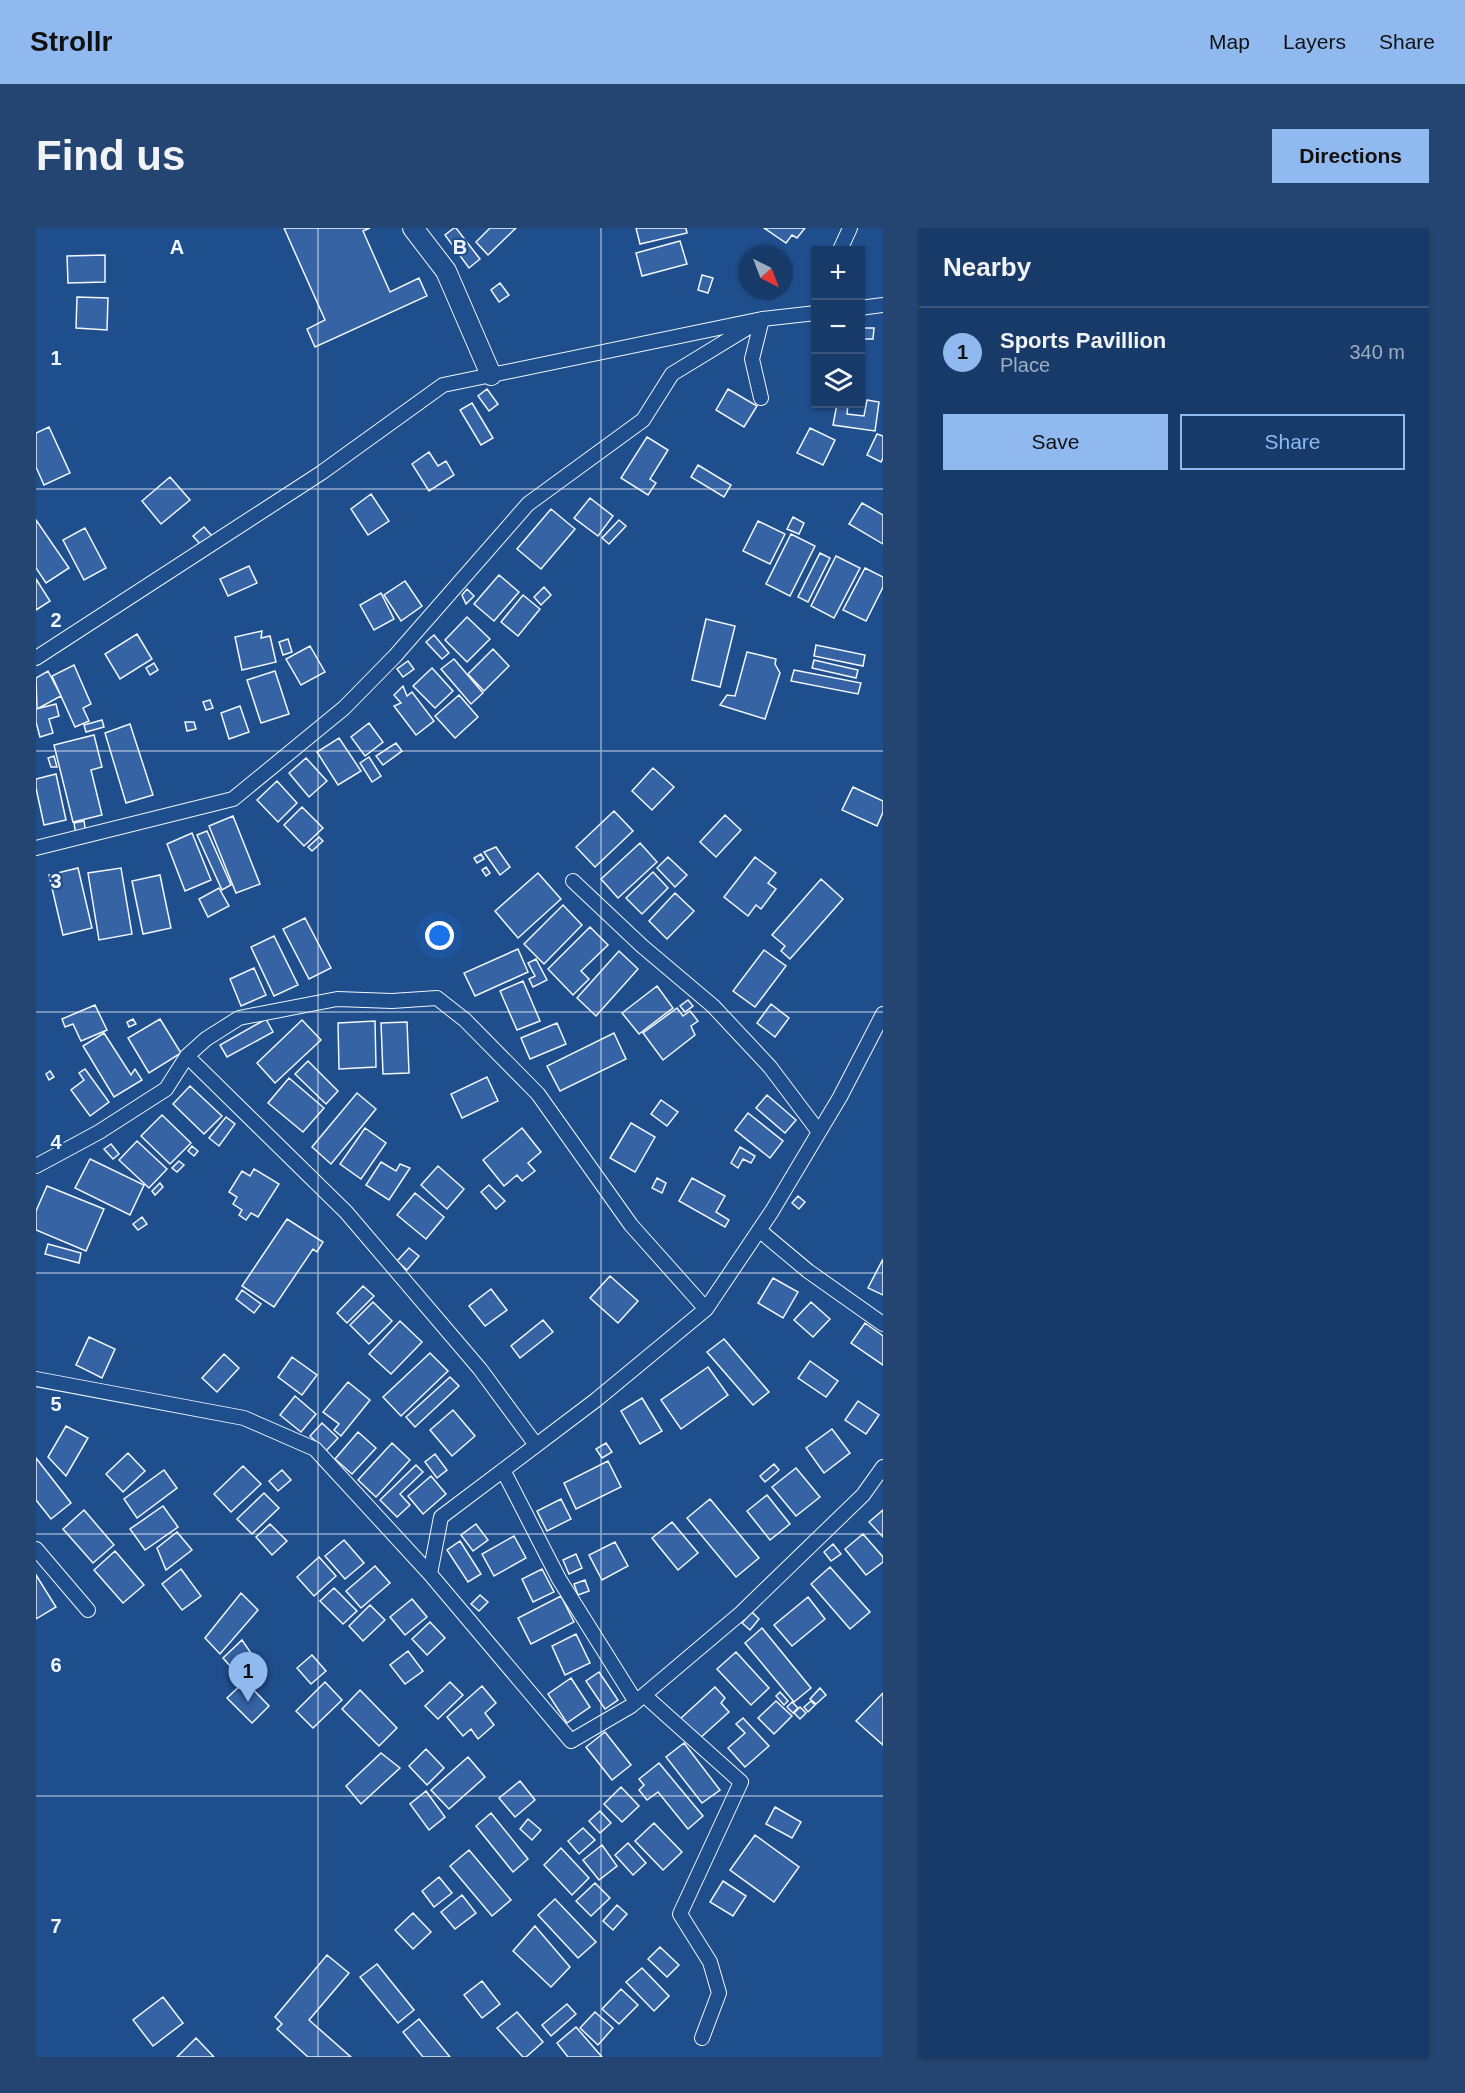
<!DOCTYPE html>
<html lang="en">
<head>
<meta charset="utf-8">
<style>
	body { margin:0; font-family:Arial,sans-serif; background:#244571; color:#f1f3f6 }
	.controls { position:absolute; right:18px; top:18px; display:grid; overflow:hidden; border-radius:0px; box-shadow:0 2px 4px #0004 }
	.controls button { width:54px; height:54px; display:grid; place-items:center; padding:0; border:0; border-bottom:2px solid #36547d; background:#173a69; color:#f1f3f6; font:30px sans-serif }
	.compass { position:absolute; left:703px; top:18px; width:54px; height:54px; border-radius:50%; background:#173a69; box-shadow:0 2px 4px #0004; rotate:138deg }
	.you { position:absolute; left:404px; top:708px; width:21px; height:21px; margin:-15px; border:4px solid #fff; border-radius:50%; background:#1a73e8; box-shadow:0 0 0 9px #1a73e833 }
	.badge { display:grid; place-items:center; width:39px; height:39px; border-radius:50%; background:#90b9f0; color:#111; font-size:20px; font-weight:700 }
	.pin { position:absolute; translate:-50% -50px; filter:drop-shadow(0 2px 3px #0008) }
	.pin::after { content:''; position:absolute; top:32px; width:21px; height:18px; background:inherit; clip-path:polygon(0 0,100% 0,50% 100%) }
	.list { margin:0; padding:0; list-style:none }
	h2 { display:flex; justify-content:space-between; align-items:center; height:78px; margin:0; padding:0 24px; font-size:26px }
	h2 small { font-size:20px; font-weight:400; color:#9eadc0 }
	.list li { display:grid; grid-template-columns:39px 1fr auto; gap:18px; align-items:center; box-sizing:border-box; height:90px; padding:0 24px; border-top:2px solid #36547d }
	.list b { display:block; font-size:22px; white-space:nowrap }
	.list p { margin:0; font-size:20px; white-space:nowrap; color:#9eadc0 }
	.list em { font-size:20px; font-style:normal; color:#9eadc0 }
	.actions { display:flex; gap:12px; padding:18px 24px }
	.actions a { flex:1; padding:14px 0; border:2px solid #90b9f0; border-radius:0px; text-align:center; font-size:21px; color:#90b9f0 }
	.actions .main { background:#90b9f0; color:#111 }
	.icon { flex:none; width:33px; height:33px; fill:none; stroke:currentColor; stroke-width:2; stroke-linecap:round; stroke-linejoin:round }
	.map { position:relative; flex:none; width:847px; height:1829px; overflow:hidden; border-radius:0px }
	header { display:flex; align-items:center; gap:36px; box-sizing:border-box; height:84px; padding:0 30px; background:#90b9f0; color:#111 }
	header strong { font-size:28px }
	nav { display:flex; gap:33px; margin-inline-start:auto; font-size:21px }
	.intro { display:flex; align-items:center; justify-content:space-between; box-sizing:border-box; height:144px; padding:0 36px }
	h1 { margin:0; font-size:42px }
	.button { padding:15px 27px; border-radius:0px; background:#90b9f0; color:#111; font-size:21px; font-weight:700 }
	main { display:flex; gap:36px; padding:0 36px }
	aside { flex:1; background:#173a69; border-radius:0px; box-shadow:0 2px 4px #0004 }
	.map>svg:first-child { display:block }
	.building { fill:#3563a3; stroke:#f2f6ff; stroke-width:1.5 }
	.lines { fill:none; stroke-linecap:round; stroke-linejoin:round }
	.street-casing { stroke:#f2f6ff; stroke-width:16 }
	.secondary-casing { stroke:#f2f6ff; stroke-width:22 }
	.street { stroke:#1f4e8c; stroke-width:14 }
	.secondary { stroke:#1f4e8c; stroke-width:20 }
	.grid { fill:none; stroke:#f2f6ff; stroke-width:1.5; stroke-opacity:0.55 }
	.grid-label { font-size:20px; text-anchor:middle; font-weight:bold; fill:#f2f6ff; stroke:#1f4e8c; stroke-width:4.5; stroke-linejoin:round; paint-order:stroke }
</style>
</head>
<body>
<header>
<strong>Strollr</strong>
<nav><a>Map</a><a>Layers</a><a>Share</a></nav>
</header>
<div class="intro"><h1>Find us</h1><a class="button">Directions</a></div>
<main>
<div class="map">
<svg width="847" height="1829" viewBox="0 0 847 1829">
	<rect width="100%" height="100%" fill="#1f4e8c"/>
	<!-- building -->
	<path class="building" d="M248,0h86l-7,3 27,61 29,-14 8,18 -112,51 -8,-18 18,-9z
		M418,0h2l24,31 -11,9 -24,-33z
		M454,0h26l-28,27 -12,-13z
		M600,0h50l1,5 -47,11z
		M728,0h41l-8,10 -5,-3 -6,8z
		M644,13l7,23 -45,12 -6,-23z
		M69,27v27l-37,1 -1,-27z
		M666,47l11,3 -5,15 -10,-3z
		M464,55l9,12 -10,7 -8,-12z
		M41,69l31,1 -1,32 -31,-2z
		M824,100h14l-1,11h-13z
		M451,161l11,15 -9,7 -11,-15z
		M692,161l29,17 -13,21 -28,-17z
		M831,172l12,2 -4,29 -42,-6 4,-21h11l-1,10 17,2z
		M436,175l21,35 -12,7 -21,-35z
		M13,199l21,46 -26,12 -8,-18v-34z
		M774,200l25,12 -12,25 -26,-12z
		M841,206l6,2v22l-2,4 -14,-7z
		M611,209l21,13 -18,29 6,4 -8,12 -27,-17z
		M393,224l9,14 8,-5 8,14 -25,16 -17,-27z
		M662,237l33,20 -7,12 -33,-20z
		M134,249l20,23 -29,24 -19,-23z
		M335,266l18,27 -21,14 -17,-26z
		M554,270l23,18 -15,20 -24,-18z
		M826,275l21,12v29l-34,-20z
		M515,281l24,20 -34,40 -24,-20z
		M757,289l11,6 -5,11 -12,-5z
		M0,292l33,48 -23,15 -10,-15z
		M583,292l7,6 -17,18 -7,-6z
		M722,293l27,13 -15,30 -27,-13z
		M168,299l8,9 -11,9 -8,-9z
		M49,300l21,40 -22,12 -21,-40z
		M755,306l24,12 -25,50 -24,-12z
		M784,325l10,5 -22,44 -10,-5z
		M800,328l24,12 -26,50 -23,-12z
		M213,338l8,17 -29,13 -8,-17z
		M829,340l18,9v10l-17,34 -23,-11z
		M463,347l20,17 -25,29 -20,-17z
		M0,351l14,22 -14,9z
		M369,353l17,25 -21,15 -17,-26z
		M508,359l7,8 -10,10 -7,-8z
		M431,361l7,7 -8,8 -4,-9z
		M345,365l13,26 -20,11 -14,-25z
		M487,367l17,14 -22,27 -17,-14z
		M431,389l23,22 -23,23 -22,-22z
		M670,391l29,7 -15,61 -28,-7z
		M226,403l-1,7 9,-2 6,26 -34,8 -7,-33z
		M101,406l15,25 -32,20 -15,-25z
		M398,407l15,18 -7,6 -16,-17z
		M252,411l4,13 -9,3 -4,-13z
		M780,417l49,10 -2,11 -49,-10z
		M274,418l15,26 -24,13 -15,-26z
		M457,421l16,17 -25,25 -16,-17z
		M711,424l29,7 -1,5 5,9 -15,46 -45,-14 7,-10 8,1z
		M418,431l29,34 -12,11 -30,-35z
		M778,432l44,10 -2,8 -44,-10z
		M372,433l6,8 -11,8 -6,-8z
		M118,435l4,7 -8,5 -4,-7z
		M38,437l17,39 -8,4 6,13 -14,6 -23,-51z
		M396,440l21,23 -18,17 -22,-22z
		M758,442l67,13 -3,11 -67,-13z
		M12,443l13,25 -24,13 -1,-31z
		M239,443l14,43 -28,9 -14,-43z
		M367,458l4,10 5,-4 22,29 -18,14 -22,-29 7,-3 -7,-8z
		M423,467l19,22 -23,21 -20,-22z
		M174,472l3,8 -7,2 -3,-8z
		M20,476l3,12 -10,3 4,14 -13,4 -4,-15v-13z
		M204,478l9,26 -20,7 -8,-26z
		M66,492l2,7 -18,5 -2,-7z
		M149,494h9l2,7 -9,2z
		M333,495l14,19 -18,14 -14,-19z
		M94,496l23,71 -27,8 -21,-70z
		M58,507l8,32 -11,3 11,45 -29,7 -19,-77z
		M303,510l22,33 -23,14 -21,-33z
		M360,515l6,8 -19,14 -7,-9z
		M18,528l3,11h-6l-3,-9z
		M333,529l12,19 -9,6 -12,-19z
		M270,530l21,23 -18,16 -20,-24z
		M617,540l21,19 -22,23 -20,-19z
		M20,546l10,46 -22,5 -8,-37v-9z
		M241,553l20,22 -19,19 -21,-22z
		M817,559l30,14v11l-6,14 -35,-16z
		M266,579l21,21 -19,18 -20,-21z
		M578,583l19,20 -38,36 -19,-20z
		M689,587l16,15 -25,27 -16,-15z
		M197,588l27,68 -24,9 -27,-67z
		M48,593l2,12 -10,2 -2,-12z
		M171,603l24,54 -9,5 -25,-55z
		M156,605l19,47 -26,11 -18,-47z
		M283,609l4,4 -11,10 -4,-4z
		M604,615l17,19 -39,36 -17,-19z
		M460,619l14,20 -10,8 -16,-23z
		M445,626l3,5 -7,4 -3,-5z
		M632,629l19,18 -12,12 -18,-19z
		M719,629l21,16 -8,10 8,6 -15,20 -5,-4 -8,11 -24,-19z
		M450,639l4,6 -4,3 -4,-6z
		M42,640l14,60 -29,7 -14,-60z
		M85,640l11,66 -33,6 -11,-67z
		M617,644l15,16 -26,26 -16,-16z
		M502,645l23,26 -43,39 -23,-27z
		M124,647l11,53 -28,6 -11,-53z
		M785,651l22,20 -53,60 -9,-8 4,-5 -13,-11z
		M183,660l10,18 -21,11 -9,-18z
		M639,665l19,18 -27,28 -18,-18z
		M527,677l19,20 -38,39 -20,-20z
		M269,690l26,50 -22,11 -26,-50z
		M554,699l18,18 -27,26 8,8 -16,16 -25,-26z
		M238,708l24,49 -24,11 -23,-49z
		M482,721l10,23 -53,24 -11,-23z
		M728,722l22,16 -31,41 -22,-16z
		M583,723l19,18 -42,47 -19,-18z
		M500,731l11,21 -14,7 -4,-8 6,-3 -7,-13z
		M218,740l12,27 -25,11 -11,-27z
		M487,753l17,40 -23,9 -17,-39z
		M621,758l16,22 -34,26 -17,-21z
		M652,772l5,6 -8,6 -5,-6z
		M735,776l18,14 -14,19 -18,-14z
		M59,777l12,25 -26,11 -8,-17 -8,3 -3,-8z
		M641,780l6,8 7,-5 8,10 -7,5 4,9 -32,25 -20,-27z
		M97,791l3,5 -7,3 -2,-5z
		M124,791l21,34 -32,20 -21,-35z
		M230,791l7,13 -46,25 -7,-12z
		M266,792l19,20 -46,43 -18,-20z
		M339,793l1,46 -37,2 -1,-46z
		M371,794l2,51 -26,1 -2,-51z
		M521,795l9,21 -36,15 -9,-21z
		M68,805l27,42 4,-6 7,11 -28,17 -31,-51z
		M578,805l12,26 -66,32 -13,-25z
		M272,833l30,30 -12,13 -31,-30z
		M49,841l24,33 -19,14 -19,-26 13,-10 -5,-7z
		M14,843l4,6 -5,3 -3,-6z
		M451,849l11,24 -36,17 -11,-24z
		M253,850l35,30 -21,24 -35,-29z
		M154,858l32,30 -18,18 -31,-30z
		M321,865l19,16 -45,55 -19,-17z
		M731,867l29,25 -11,13 -29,-25z
		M625,872l17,12 -11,14 -16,-12z
		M712,885l35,28 -13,17 -35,-28z
		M126,887l29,28 -21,21 -29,-28z
		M190,889l9,7 -16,22 -10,-8z
		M595,895l24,14 -20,35 -25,-14z
		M329,900l21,15 -25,36 -21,-15z
		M486,900l19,24 -13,11 7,8 -13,10 -5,-6 -13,11 -21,-26z
		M101,913l30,28 -18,19 -30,-28z
		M75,916l8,10 -6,5 -9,-10z
		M156,918l6,5 -4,5 -6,-5z
		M704,919l15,9 -4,7 -8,-4 -5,9 -7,-5z
		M54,931l54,26 -14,30 -55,-27z
		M143,933l5,4 -7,7 -5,-4z
		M345,934l15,9 4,-7 10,4 -21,32 -23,-15z
		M402,938l26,23 -17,20 -26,-24z
		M218,941l25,15 -21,33 -7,-4 -5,7 -7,-5 3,-5 -9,-6 4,-7 -8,-5 13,-21 8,5z
		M621,950l9,5 -4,10 -10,-5z
		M656,950l33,18 -9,16 13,8 -4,7 -46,-26z
		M124,955l3,4 -8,8 -3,-4z
		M453,957l16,16 -9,8 -15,-17z
		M11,958l57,23 -18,42 -50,-21v-19z
		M379,965l29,24 -18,22 -29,-24z
		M762,968l7,6 -6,7 -7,-6z
		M106,989l5,7 -9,6 -5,-6z
		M251,991l36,23 -6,10 -4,-3 -39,58 -32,-21z
		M12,1016l33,9 -2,10 -34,-9z
		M373,1020l10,8 -12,14 -10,-9z
		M847,1031v36l-15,-7z
		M574,1048l28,25 -20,22 -28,-25z
		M737,1050l25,14 -15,26 -25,-15z
		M327,1058l11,10 -27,27 -10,-10z
		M455,1061l16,21 -22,16 -16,-20z
		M206,1062l19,14 -7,9 -18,-14z
		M337,1074l19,19 -23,23 -19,-19z
		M775,1074l19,17 -17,18 -19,-17z
		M507,1092l10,12 -33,26 -9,-12z
		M364,1093l22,21 -31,32 -22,-20z
		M829,1095l18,13v29l-32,-22z
		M53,1109l26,12 -13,29 -26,-13z
		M688,1111l45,53 -16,13 -46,-53z
		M394,1125l18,18 -47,45 -18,-19z
		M188,1126l15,14 -22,24 -15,-14z
		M256,1129l25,18 -15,20 -24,-18z
		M774,1133l28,20 -12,16 -28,-19z
		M672,1139l20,28 -47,34 -20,-29z
		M414,1149l9,9 -44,41 -9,-10z
		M312,1154l22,18 -29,36 -7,-6 5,-6 -16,-12z
		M259,1168l21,18 -15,18 -21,-17z
		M606,1170l20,33 -22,13 -19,-33z
		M822,1173l21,14 -13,19 -21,-14z
		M417,1182l22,26 -23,20 -22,-26z
		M286,1195l16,15 -12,13 -16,-15z
		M30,1198l22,12 -22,38 -18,-19z
		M796,1201l18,24 -26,20 -18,-25z
		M322,1204l18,16 -24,26 -17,-15z
		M356,1215l18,17 -34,37 -18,-17z
		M570,1215l6,9 -10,6 -6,-9z
		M92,1225l17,18 -22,21 -17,-18z
		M399,1226l12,16 -10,8 -12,-16z
		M0,1230l35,45 -20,16 -15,-19z
		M572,1233l13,26 -45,22 -12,-26z
		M738,1236l5,6 -14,12 -5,-6z
		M380,1237l7,7 -23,22 10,11 -13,12 -17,-17z
		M207,1238l18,18 -30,28 -17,-18z
		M760,1240l24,29 -24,19 -24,-29z
		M128,1242l13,18 -40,30 -13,-19z
		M246,1242l9,10 -13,11 -9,-10z
		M395,1248l15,18 -23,20 -15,-18z
		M228,1265l15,15 -27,26 -15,-15z
		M731,1267l23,29 -20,16 -23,-29z
		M525,1271l10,20 -24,12 -10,-20z
		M674,1271l49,59 -23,19 -49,-59z
		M127,1278l15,21 -33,23 -15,-21z
		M48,1282l30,35 -21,18 -30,-34z
		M847,1282v27l-14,-15z
		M636,1294l26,31 -20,17 -26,-32z
		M234,1296l17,17 -15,14 -16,-18z
		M440,1296l12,16 -15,11 -12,-16z
		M141,1304l15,18 -26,20 -9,-22z
		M827,1306l20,23v5l-17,13 -21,-26z
		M478,1308l12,22 -32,18 -12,-22z
		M308,1312l20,23 -19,16 -20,-23z
		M424,1313l21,33 -13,8 -21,-32z
		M579,1314l13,24 -26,14 -13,-25z
		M797,1316l8,10 -10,7 -7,-9z
		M79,1323l29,34 -21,18 -29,-33z
		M540,1326l6,14 -13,6 -6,-14z
		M283,1329l17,19 -22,20 -17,-19z
		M339,1338l15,17 -29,25 -15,-17z
		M794,1339l40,45 -20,17 -39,-45z
		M145,1341l20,27 -19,14 -20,-26z
		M506,1341l12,23 -21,10 -11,-23z
		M0,1347l20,32 -20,12z
		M549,1352l4,11 -11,4 -4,-11z
		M298,1360l23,23 -14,13 -23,-23z
		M205,1365l17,17 -38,44 -15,-16z
		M444,1367l8,7 -9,9 -8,-7z
		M525,1368l13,26 -43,22 -13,-26z
		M772,1369l17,22 -33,27 -18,-21z
		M376,1371l15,18 -22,18 -15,-18z
		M334,1377l15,15 -22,21 -14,-15z
		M716,1384l7,7 -9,11 -8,-7z
		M394,1394l15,16 -18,17 -15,-16z
		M726,1400l49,60 -17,14 -49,-59z
		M540,1406l14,29 -25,12 -13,-29z
		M206,1412l15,22 -18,14 -16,-18z
		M372,1423l15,20 -18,13 -15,-19z
		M700,1424l33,36 -18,17 -34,-36z
		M276,1427l14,16 -15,13 -14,-16z
		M563,1444l19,28 -13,9 -19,-28z
		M535,1450l19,29 -23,16 -19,-29z
		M209,1453l24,25 -17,17 -25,-25z
		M289,1454l17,18 -29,28 -17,-17z
		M414,1454l13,13 -25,24 -13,-13z
		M446,1458l14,17 -11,10 9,12 -16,14 -7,-10 -8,7 -16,-19z
		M679,1459l10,11 -4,5 8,9 -30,27 -19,-20z
		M784,1460l6,7 -10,9 -6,-5z
		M324,1462l37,38 -18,18 -37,-37z
		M744,1464l8,9 -4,4 -8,-9z
		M847,1465v52l-27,-24z
		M740,1473l16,15 -18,18 -16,-16z
		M775,1473l4,4 -7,7 -4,-5z
		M756,1474l6,6 -5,5 -6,-6z
		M764,1479l6,6 -6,6 -6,-6z
		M707,1490l26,28 -24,21 -17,-19 17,-15 -9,-9z
		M569,1504l26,33 -19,15 -26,-33z
		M648,1515l36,47 -18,13 -36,-46z
		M390,1521l18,19 -17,17 -18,-19z
		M345,1525l19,15 -39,36 -15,-18z
		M432,1529l17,20 -36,32 -18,-19z
		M623,1535l44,53 -15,13 -30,-37 -11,8 -8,-10 5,-5 -5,-6z
		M484,1553l15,19 -20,17 -16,-19z
		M585,1559l18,19 -17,16 -18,-18z
		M390,1563l19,26 -16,13 -19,-26z
		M739,1579l26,15 -9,16 -26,-14z
		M564,1583l11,12 -11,10 -11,-12z
		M455,1585l37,46 -15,13 -37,-46z
		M492,1591l13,11 -9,10 -12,-11z
		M618,1595l28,29 -19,18 -28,-29z
		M547,1600l12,12 -16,14 -11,-13z
		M719,1607l44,32 -25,35 -44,-32z
		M592,1615l18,20 -13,12 -18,-20z
		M566,1617l15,21 -18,14 -16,-20z
		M525,1620l28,30 -17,17 -28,-30z
		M433,1622l42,50 -19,16 -42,-50z
		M403,1649l13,16 -18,14 -12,-16z
		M687,1653l23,15 -13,20 -23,-14z
		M559,1655l15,15 -19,18 -15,-15z
		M426,1667l14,18 -21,16 -14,-17z
		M519,1671l41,43 -18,16 -40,-43z
		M581,1677l10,9 -14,16 -10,-9z
		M377,1685l18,19 -18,17 -18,-19z
		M499,1698l35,41 -19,20 -38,-36z
		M624,1719l19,18 -12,12 -19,-18z
		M291,1727l22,18 -40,47 42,37h-43l-31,-28 5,-5 -7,-7z
		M341,1736l37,46 -16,13 -38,-46z
		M606,1740l27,28 -15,15 -28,-29z
		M446,1753l18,23 -18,14 -18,-23z
		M585,1761l17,16 -19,19 -17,-15z
		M127,1769l20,26 -30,23 -20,-26z
		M531,1776l9,10 -25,22 -9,-11z
		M481,1784l26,30 -17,15h-3l-26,-29z
		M559,1784l18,16 -15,17 -18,-17z
		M383,1791l31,38h-27l-20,-25z
		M540,1799l26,30h-34l-11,-14z
		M160,1810l18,19h-37z"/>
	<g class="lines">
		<defs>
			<path id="street" d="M804,22l10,-22
				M824,80l23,-3
				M0,430l285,-185 122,-88 319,-66 -10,40 9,39
				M0,620l197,-49 111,-91 51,-52 133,-152 115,-84 29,-46 90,-55 54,-6
				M537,653l69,65 71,60 57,61 49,65
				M151,828l159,156 134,157 56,76
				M0,938l63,-34 67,-43 21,-33 19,-17 33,-21 98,-19 55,2 45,-3 28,22 73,74 93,131 75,84
				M723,1002l49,41 75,53
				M0,1151l208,39 71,31 115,125 11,-57 155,-117 110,-91 66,-98 68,-114 43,-83
				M467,1242l56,109 77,123
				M0,1321l52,61
				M394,1346l141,167 60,-35 110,-93 122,-118 20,-28
				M608,1467l97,87 -61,132 30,48 9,31 -17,45"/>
			<path id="secondary" d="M377,0l33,43 45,104"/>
		</defs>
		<!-- street casing -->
		<use href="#street" class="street-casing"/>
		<!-- secondary casing -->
		<use href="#secondary" class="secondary-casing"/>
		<!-- street -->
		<use href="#street" class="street"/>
		<!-- secondary -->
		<use href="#secondary" class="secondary"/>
	</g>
	<!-- grid -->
	<path class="grid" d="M282,0v1829M565,0v1829M0,261h847M0,523h847M0,784h847M0,1045h847M0,1306h847M0,1568h847"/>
	<g class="grid-label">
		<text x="141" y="26">A</text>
		<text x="424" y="26">B</text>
		<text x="20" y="137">1</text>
		<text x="20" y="399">2</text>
		<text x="20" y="660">3</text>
		<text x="20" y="921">4</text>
		<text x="20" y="1183">5</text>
		<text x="20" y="1444">6</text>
		<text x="20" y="1705">7</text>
	</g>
</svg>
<div class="controls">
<button>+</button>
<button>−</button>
<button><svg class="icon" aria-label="layers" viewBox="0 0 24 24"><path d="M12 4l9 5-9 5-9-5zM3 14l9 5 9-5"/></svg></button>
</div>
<svg class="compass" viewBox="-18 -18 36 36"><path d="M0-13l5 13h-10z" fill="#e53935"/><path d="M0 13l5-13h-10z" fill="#9eadc0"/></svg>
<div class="you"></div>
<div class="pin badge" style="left:212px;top:1474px">1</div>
</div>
<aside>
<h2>Nearby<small></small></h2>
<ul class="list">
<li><span class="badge">1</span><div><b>Sports Pavillion</b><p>Place</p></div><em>340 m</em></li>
</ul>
<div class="actions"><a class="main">Save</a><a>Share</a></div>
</aside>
</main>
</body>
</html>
